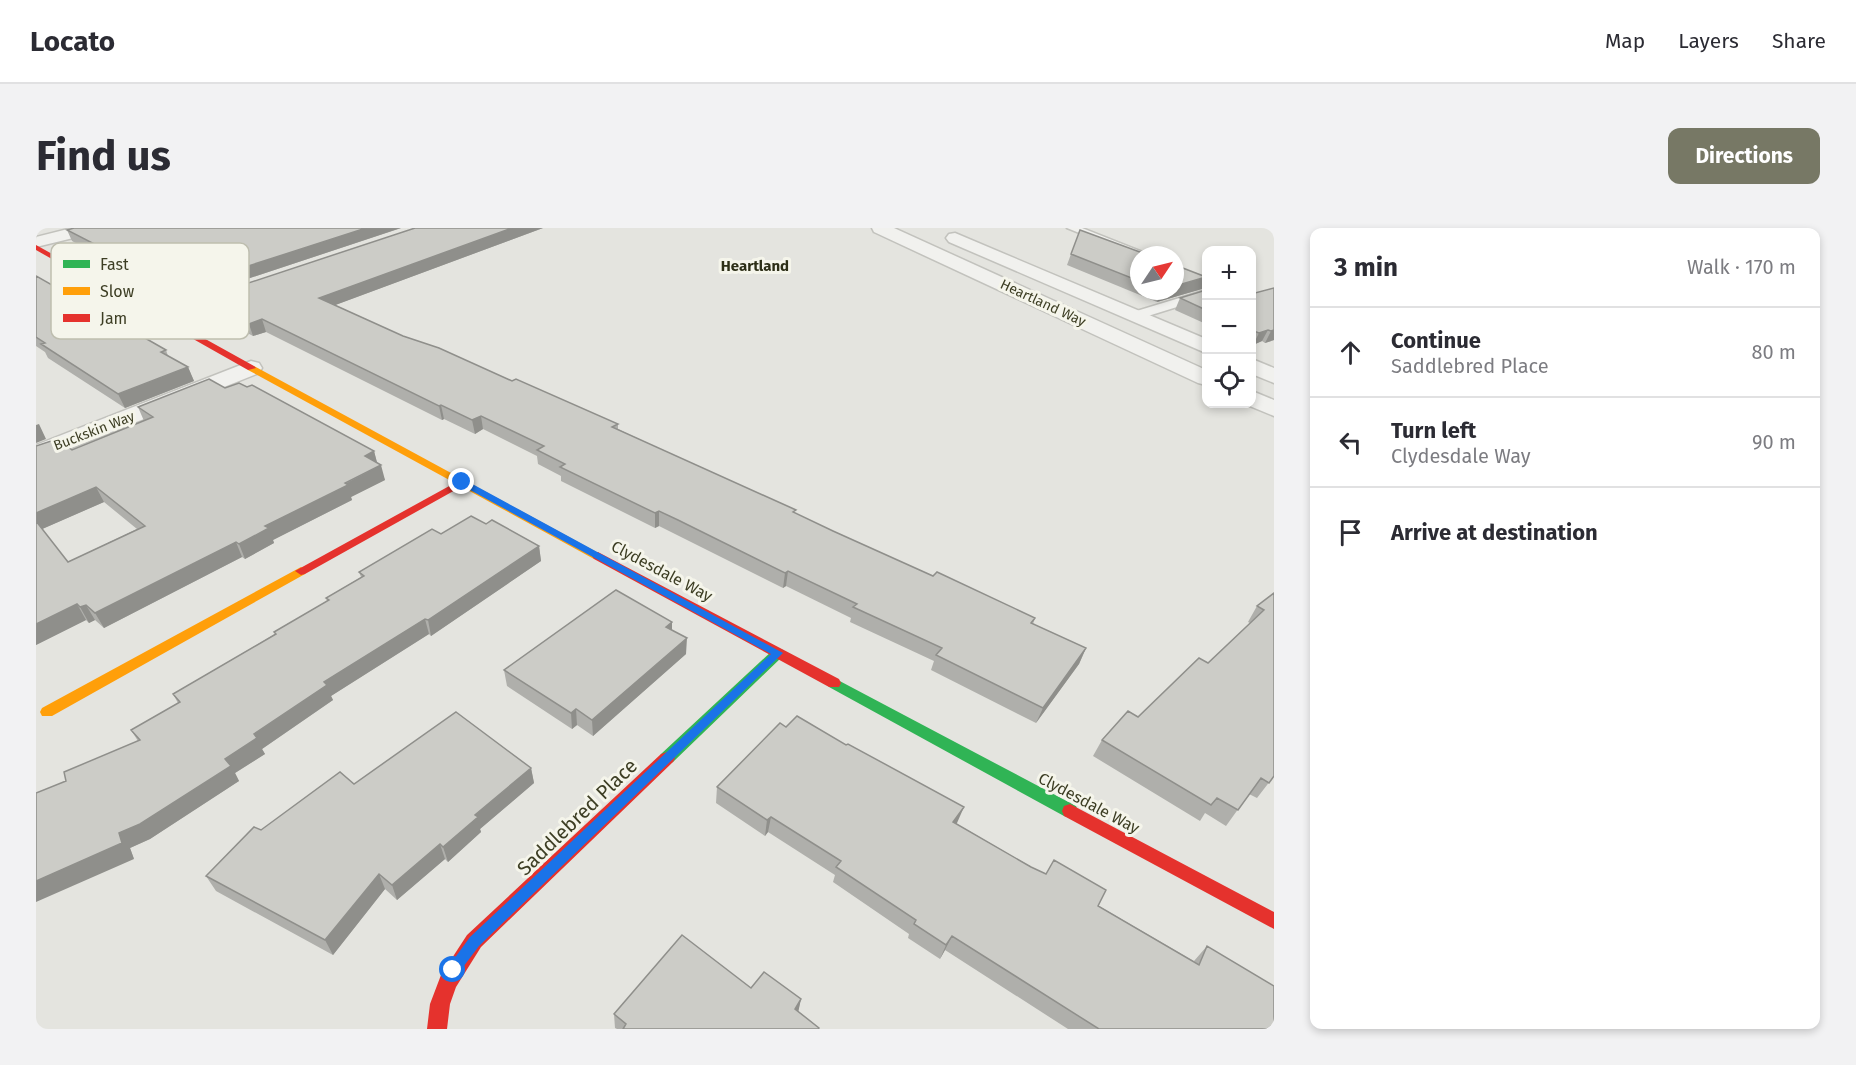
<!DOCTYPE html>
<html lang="en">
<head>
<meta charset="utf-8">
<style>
	body { margin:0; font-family:"Fira Sans",sans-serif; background:#f2f2f3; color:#2b2b33 }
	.controls { position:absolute; right:18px; top:18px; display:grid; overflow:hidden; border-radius:12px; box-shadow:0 3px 9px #0003 }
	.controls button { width:54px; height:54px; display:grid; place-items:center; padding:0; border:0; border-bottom:2px solid #e1e1e2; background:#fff; color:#2b2b33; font:30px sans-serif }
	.compass { position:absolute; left:1094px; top:18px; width:54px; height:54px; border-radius:50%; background:#fff; box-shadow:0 3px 9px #0003; rotate:55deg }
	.stop { position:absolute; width:18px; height:18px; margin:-14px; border:4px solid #1a73e8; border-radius:50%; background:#fff }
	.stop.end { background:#1a73e8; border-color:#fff; box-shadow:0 2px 6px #0008 }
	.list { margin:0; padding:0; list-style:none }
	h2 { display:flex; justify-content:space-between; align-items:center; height:78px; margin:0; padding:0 24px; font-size:26px }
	h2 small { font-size:20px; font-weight:400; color:#7c7c81 }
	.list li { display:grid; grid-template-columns:39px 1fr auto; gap:18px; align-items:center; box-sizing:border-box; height:90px; padding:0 24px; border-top:2px solid #e1e1e2 }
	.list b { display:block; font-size:22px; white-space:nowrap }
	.list p { margin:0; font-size:20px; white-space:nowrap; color:#7c7c81 }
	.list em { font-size:20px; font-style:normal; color:#7c7c81 }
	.icon { flex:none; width:33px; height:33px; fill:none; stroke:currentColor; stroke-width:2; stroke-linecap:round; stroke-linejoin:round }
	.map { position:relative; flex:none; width:1238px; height:801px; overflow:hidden; border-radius:12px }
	header { display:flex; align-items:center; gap:36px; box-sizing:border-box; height:84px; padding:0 30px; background:#fff; border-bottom:2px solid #e1e1e2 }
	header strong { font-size:28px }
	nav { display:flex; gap:33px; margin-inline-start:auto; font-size:21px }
	.intro { display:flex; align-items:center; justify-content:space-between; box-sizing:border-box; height:144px; padding:0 36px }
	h1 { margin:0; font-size:42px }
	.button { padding:15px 27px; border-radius:12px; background:#777865; color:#fff; font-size:21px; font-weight:700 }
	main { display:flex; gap:36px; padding:0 36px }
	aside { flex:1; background:#fff; border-radius:12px; box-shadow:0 3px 9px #0003 }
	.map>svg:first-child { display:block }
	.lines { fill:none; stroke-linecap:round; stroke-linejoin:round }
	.lane-casing { stroke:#c2c2bd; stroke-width:3 }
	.street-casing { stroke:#c2c2bd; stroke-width:3 }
	.lane { fill:#f1f1ee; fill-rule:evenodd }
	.street { fill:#f1f1ee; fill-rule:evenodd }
	.fast { fill:#30b455; fill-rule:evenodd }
	.slow { fill:#ff9f0a; fill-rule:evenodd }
	.jam { fill:#e5322d; fill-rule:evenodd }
	.wall { fill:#afafab; fill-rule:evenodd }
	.shaded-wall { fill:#8f8f8b }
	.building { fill:#ccccc7; stroke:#8f8f8b; stroke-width:1.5 }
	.route { fill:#1a73e8 }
	.labels { text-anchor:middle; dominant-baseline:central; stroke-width:6; stroke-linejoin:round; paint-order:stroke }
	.far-street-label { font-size:14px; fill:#3d3e24; stroke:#f5f5eb }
	.far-neighbourhood-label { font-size:15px; font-weight:bold; fill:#2d2f17; stroke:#f5f5eb }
	.street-label { font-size:16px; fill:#3d3e24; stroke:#f5f5eb }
	.near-street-label { font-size:20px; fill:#3d3e24; stroke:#f5f5eb }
	.key { fill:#f5f5eb; stroke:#bebeaf; stroke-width:1.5 }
	.key-label { font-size:16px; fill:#3d3e24 }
</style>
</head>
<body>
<header>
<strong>Locato</strong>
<nav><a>Map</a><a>Layers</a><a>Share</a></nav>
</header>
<div class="intro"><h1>Find us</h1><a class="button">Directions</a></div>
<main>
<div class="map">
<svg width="1238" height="801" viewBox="0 0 1238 801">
	<rect width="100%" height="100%" fill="#e4e4df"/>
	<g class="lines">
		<defs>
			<path id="lane" d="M1031,0h15l68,27h-11v2z
				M1170,62v8l-71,22 -6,-4 1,-3z"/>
			<path id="street" d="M36,0h28l-2,4 -62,15v-10z
				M836,0h22l312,142v15l-8,-2 -324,-151z
				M919,5l251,106v14l-257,-111 -3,-4 3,-4z
				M208,55l7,2 3,4 -3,4 -90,30 -7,-2 -3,-4 3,-4z
				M1216,131l22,9v15l-22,-9z
				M215,133l8,2 3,5 -3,5 -223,89v-17z
				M1216,163l22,9v16l-29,-12h7z"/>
		</defs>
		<!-- lane casing -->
		<use href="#lane" class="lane-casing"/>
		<!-- street casing -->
		<use href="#street" class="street-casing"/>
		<!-- lane -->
		<use href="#lane" class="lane"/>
		<!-- street -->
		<use href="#street" class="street"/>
		<!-- fast -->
		<path class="fast" d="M742,420l5,2 2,3 -2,3 -110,106 -6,2 -6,-2 -2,-4 2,-4 112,-104z
			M798,450l242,128 2,5 -2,5 -6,2 -6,-2 -235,-129 -2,-4 2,-4z"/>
		<!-- slow -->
		<path class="slow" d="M212,138h6l350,190 -2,3h-8l-346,-189z
			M265,339l6,4 -2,3 -253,142h-10l-2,-4 2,-4z"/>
		<!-- jam -->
		<path class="jam" d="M0,17l218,121 2,2 -8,2 -212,-120z
			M426,251l4,1v4l-161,90 -4,1 -6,-4z
			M562,324l241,127 2,4 -2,4h-10l-235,-128 -2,-3 2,-3z
			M631,524l6,2 2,4 -2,4 -192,185 -25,40 -6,17 -3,25h-20l3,-25 11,-29 26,-40 194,-181z
			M1034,576l204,108v17l-210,-113 -2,-5 2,-5z"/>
	</g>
	<!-- wall -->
	<path class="wall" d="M38,0h327l-217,72 -112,-59 -5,-11z
		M379,0h128l-208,77 68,31 215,88v5l215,102 100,45 102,42 -2,6 53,24 -7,16 -43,59 -105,-53 3,-9 -84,-39 1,-4 -65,-32 -3,2 -124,-62 -4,2 -94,-47v-5l-23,-12 -1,-8 -54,-27 -8,5 -31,-15 -2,1 -176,-88 -13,4 -48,-25 -5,-12z
		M1035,26l68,1v36h36l27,-2 -45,13 -90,-37z
		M0,48l130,74 2,6 20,11 6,14 -69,27 -77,-50 -3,-6 -9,-6z
		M1238,60v52l-9,3 -3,-2 -9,4 -2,-1v-50z
		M1170,62v34l-31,-14 5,-12z
		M189,160l149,63 3,12 8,17 -34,17 1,3 -79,40 1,3 -29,16 -3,-2 -138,71 -9,-8 -6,3 -3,-3 -50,25v-199l36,4 72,-29 -6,-14zM68,274l33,27 -69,33 -26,-33z
		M450,296l53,22 2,15 -110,75 -2,-2 -98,62 2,4 -71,49 3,5 -30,19 4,8 -89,58 -20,9 4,11 -68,-78 72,-40 -7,-11 47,-27 -5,-9 102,-60 -1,-2 53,-31 -1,-3 35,-21 -2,-5 82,-38z
		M1238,365v183l-17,22 -8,-4 -23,32 -21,-13 -5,8 -107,-65 9,-16 36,-23 70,-54 42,-40 -2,-1 9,-16z
		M636,394v8l14,24 -93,82 -16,-11 -5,4 -65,-43 -3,-16z
		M495,540l3,15 -54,46 1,3 -33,30 -3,-3 -48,41 -12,-11 -52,66 -117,-64 -10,-15 55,-46 93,-46z
		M681,559l240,37 237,137 13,-15 67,83h-206l-123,-79 -5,9 -32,-21 1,-4 -76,-52 2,-7 -67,-43 -3,4 -49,-33z
		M715,760l50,11 -3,12 21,18h-202l-2,-1 -1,-14z"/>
	<!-- shaded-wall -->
	<path class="shaded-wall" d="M330,0h35l-217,72 -4,-12z
		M476,0h31l-221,82 -3,-12z
		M1170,49l-4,12 -45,13 5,-11h13v-5z
		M226,91l4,13 -13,4 -4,-12z
		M1232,102l-6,11 -9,4 6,-12z
		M1238,102v10l-9,3 6,-12z
		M152,139l6,14 -69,27 -7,-14z
		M405,177l3,14 -2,1 -3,-14z
		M445,188l2,13 -8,5 -3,-14z
		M3,196l7,15 -10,4v-18z
		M338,223l4,15 -13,-10z
		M345,237l4,15 -34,17 1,3 -79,40 1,3 -29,16 -6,-15 26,-18z
		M60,259l8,15 -64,28 -4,-7v-10z
		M623,283v15l-4,2v-15z
		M200,314l6,15 -138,71 -9,-15z
		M503,318l2,15 -110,75 -3,-16z
		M752,343l-2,15 -3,2 2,-15z
		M41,376l9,16 -50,25v-21z
		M50,377l9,15 -6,3 -9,-16z
		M389,391l4,15 -98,62 2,4 -71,49 3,5 -30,19 4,8 -89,58 -20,9 4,11 -98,43v-21l83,-48 106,-74 29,-25 70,-52z
		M636,394v15l-6,-10z
		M651,410l-1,16 -93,82 -1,-16z
		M1050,420l-7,16 -43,59 7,-15z
		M540,481l1,16 -5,4 -1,-16z
		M495,540l3,15 -54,46 1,3 -33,30 -5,-15 32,-32z
		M928,579l-7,16 -10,14 6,-15z
		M735,589l-3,15 -3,4 2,-16z
		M404,616l5,15 -48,41 -5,-15z
		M343,646l6,15 -52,66 -8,-15z
		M916,708l-7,14 -5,9 6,-14z
		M765,771l-3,14 -3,-4z"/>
	<!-- building -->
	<path class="building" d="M38,0h292l-186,60 -113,-58z
		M379,0h97l-193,70 84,38 36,12 73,33 4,-2 102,45 -6,3 184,83 -3,2 40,19 100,45 4,-4 98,46 -4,5 55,25 -43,60 -107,-53 6,-7 -89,-41 4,-3 -69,-33 -3,2 -107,-53 -19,-9 -4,2 -95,-46 5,-3 -28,-14 7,-4 -63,-30 -9,4 -31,-15 -2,1 -177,-87 -13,5 -49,-25z
		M1044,2l68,25h-9v26l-68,-27z
		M1139,37l31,12 -31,9z
		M0,48l130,74 -5,2 27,15 -70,27 -77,-50 4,-1 -9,-6z
		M1238,60v42l-3,1 -3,-1 -9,3 -8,-3v-36z
		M1170,62v20l-26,-12z
		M173,151l16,9 14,-5 8,4 5,-2 122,66 -9,5 16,9 -36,18 3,2 -83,41 4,2 -30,16 -3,-2 -141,71 -9,-8 -6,2 -3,-3 -41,20v-103l32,41 77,-36 -49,-39 -60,26v-67l21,-7 15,11 81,-33 -15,-10z
		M435,288l15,8 6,-4 47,26 -111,74 -3,-1 -101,63 3,3 -73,49 3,4 -32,21 6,7 -91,58 -21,9 3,10 -86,38v-88l30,-12 -2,-9 76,-32 -9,-10 49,-28 -7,-8 103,-60 -2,-2 55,-32 -3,-2 38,-22 -5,-4 73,-43 9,5z
		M580,362l56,32 -6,5 21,11 -95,82 -16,-11 -5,4 -67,-43z
		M1238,365v183l-5,7 -8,-5 -23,32 -21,-12 -6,7 -109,-65 26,-29 10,6 61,-59 9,5 56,-53 -7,-4z
		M420,484l75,56 -56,47 3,2 -35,30 -3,-3 -48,41 -13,-11 -54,66 -119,-64 48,-49 7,3 79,-58 14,12z
		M761,488l49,29 2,-1 116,63 -11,15 78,45 15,7 8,-14 52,30 -8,16 101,59 8,-19 67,40v43h-175l-147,-93 -6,9 -32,-21 2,-4 -80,-53 5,-6 -70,-44 -4,3 -50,-33 63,-64 6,4z
		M646,707l69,53 13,-16 37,27 -6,10 24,19 -1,1h-195l3,-5 -12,-10z"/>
	<!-- route -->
	<path class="route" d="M423,252h6l318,173 -304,293 -22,29 -4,2 -5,-2 -2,-5 24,-33 301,-283 -312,-170z"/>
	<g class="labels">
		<!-- far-street labels -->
		<g class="far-street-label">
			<text transform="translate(1007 75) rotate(25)">Heartland Way</text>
			<text transform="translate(58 203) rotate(-21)">Buckskin Way</text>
		</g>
		<!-- far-neighbourhood labels -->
		<g class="far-neighbourhood-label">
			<text x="719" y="38">Heartland</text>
		</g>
		<!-- street labels -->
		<g class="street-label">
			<text transform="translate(626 343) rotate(28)">Clydesdale Way</text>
			<text transform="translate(1053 575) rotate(28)">Clydesdale Way</text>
		</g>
		<!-- near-street labels -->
		<g class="near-street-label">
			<text transform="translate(541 589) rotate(-44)">Saddlebred Place</text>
		</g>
	</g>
	<!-- legend -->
	<rect x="15" y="15" width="198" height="96" rx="9" class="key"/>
	<rect x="27" y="32" width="27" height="8" fill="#30b455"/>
	<rect x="27" y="59" width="27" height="8" fill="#ff9f0a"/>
	<rect x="27" y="86" width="27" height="8" fill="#e5322d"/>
	<g class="key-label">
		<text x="64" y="42">Fast</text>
		<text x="64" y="69">Slow</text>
		<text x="64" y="96">Jam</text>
	</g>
</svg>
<div class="controls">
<button>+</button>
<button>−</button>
<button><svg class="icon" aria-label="locate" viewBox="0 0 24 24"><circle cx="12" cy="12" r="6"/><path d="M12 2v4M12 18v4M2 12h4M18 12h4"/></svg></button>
</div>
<svg class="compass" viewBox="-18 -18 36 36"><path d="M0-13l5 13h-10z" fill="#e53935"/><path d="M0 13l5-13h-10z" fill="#7c7c81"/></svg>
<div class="stop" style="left:417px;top:742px"></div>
<div class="stop end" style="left:426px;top:254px"></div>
</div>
<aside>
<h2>3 min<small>Walk · 170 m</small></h2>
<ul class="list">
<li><svg class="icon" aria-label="ahead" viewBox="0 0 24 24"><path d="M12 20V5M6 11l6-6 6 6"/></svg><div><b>Continue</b><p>Saddlebred Place</p></div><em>80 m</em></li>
<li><svg class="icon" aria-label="left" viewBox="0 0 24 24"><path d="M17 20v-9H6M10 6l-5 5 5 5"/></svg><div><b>Turn left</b><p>Clydesdale Way</p></div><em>90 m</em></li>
<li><svg class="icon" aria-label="arrive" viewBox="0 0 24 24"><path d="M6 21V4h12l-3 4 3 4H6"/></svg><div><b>Arrive at destination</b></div></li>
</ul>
</aside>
</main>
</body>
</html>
